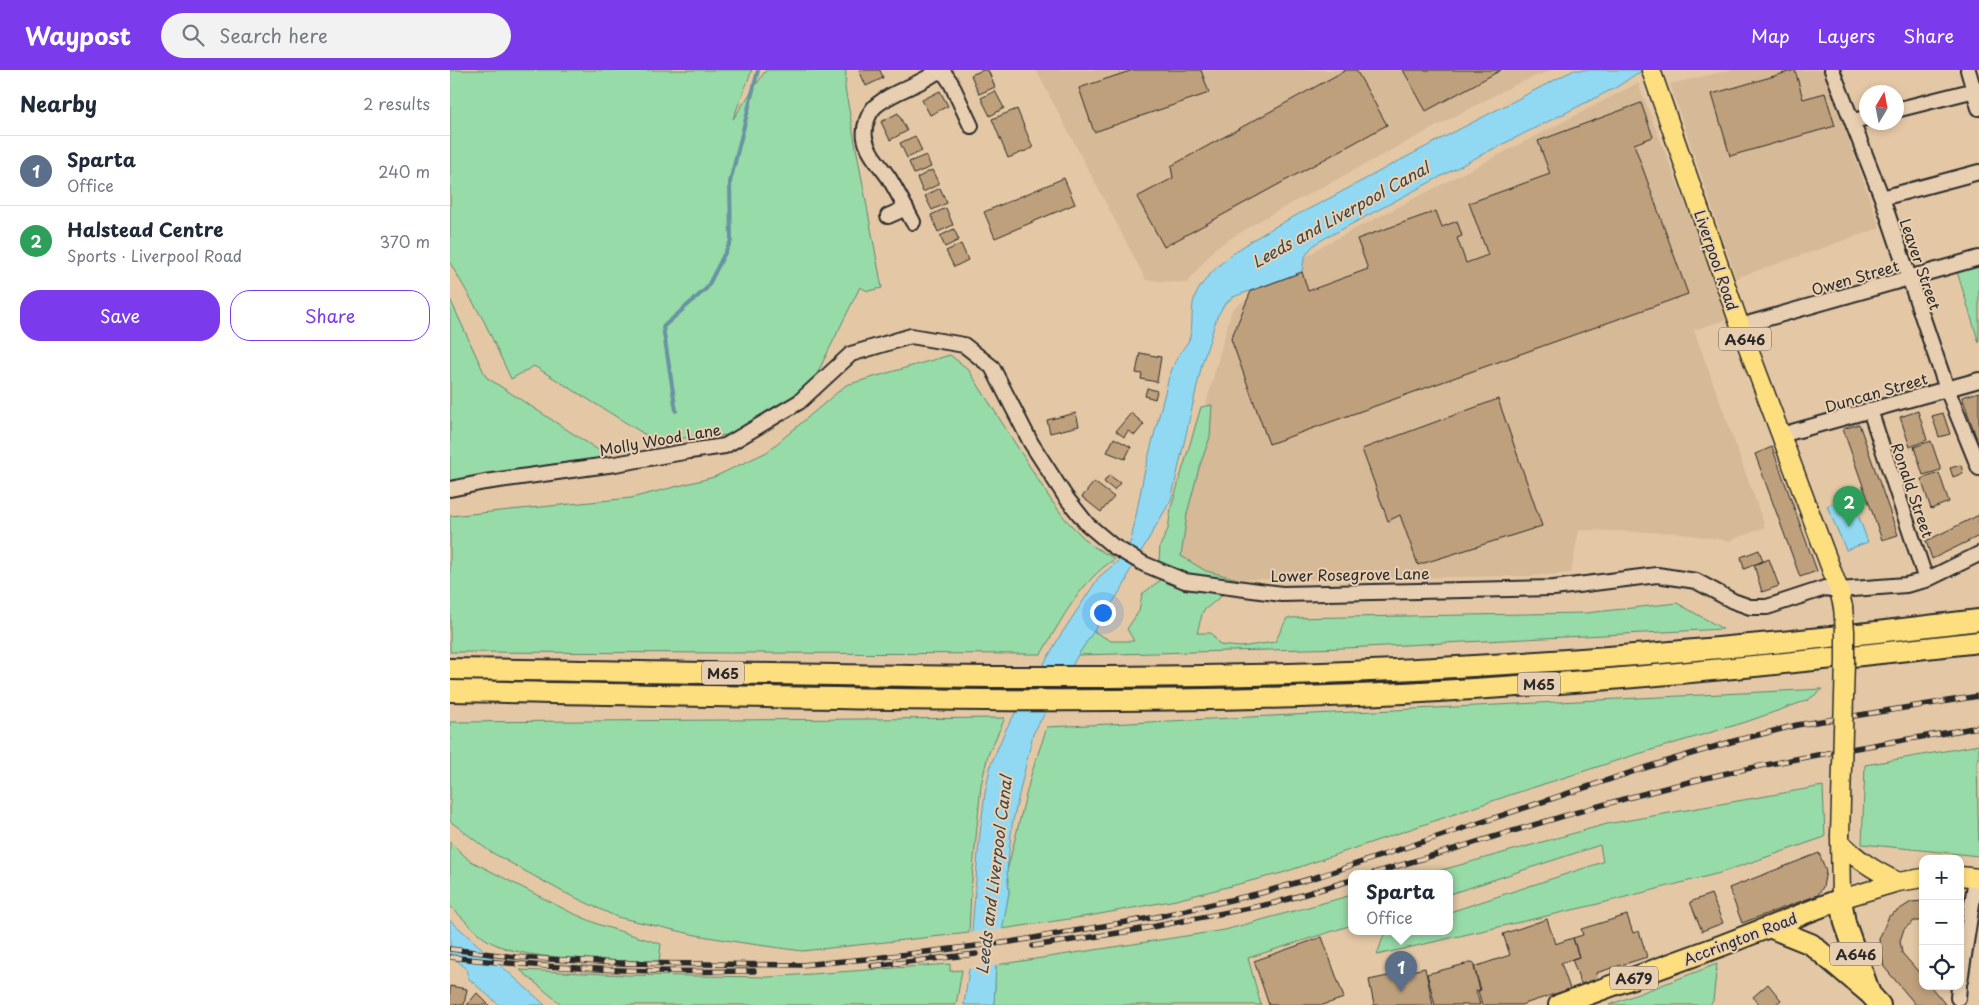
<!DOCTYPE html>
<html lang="en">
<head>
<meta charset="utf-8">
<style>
	body { margin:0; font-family:"Playpen Sans",sans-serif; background:#f2f2f3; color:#1f2937 }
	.controls { position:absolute; right:15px; bottom:15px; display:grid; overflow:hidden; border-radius:10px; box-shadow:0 2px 8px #0003 }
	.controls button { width:45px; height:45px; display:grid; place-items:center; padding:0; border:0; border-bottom:1px solid #e0e1e3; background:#fff; color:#1f2937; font:25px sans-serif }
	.compass { position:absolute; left:1409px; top:15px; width:45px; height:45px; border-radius:50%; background:#fff; box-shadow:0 2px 8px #0003; rotate:10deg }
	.you { position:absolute; left:652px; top:542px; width:18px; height:18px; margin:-12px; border:4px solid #fff; border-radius:50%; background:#1a73e8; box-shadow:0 0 0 8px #1a73e833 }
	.badge { display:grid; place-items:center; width:32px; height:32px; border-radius:50%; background:#7c3aed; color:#fff; font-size:16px; font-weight:700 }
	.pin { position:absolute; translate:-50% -41px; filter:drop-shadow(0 1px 2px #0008) }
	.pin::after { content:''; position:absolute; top:26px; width:18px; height:15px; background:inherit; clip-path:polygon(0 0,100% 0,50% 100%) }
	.popup { position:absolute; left:898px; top:800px; width:105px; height:65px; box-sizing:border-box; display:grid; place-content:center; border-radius:10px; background:#fff; filter:drop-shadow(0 1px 4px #0005); font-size:16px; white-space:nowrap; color:#747a83 }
	.popup b { font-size:19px; color:#1f2937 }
	.popup::after { content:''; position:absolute; left:50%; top:100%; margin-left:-10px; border:10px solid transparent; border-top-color:#fff }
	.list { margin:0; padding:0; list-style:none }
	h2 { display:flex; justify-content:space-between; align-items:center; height:65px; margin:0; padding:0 20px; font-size:21px }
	h2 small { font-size:16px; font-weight:400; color:#747a83 }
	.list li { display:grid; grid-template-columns:32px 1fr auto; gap:15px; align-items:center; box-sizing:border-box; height:70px; padding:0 20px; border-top:1px solid #e0e1e3 }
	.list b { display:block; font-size:19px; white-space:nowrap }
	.list p { margin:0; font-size:16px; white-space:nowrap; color:#747a83 }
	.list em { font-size:16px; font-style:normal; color:#747a83 }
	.actions { display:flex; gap:10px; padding:15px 20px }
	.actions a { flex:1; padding:11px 0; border:1px solid #7c3aed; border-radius:20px; text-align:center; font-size:18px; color:#7c3aed }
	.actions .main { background:#7c3aed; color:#fff }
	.icon { flex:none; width:28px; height:28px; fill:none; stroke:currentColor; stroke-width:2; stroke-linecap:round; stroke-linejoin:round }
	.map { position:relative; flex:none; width:1529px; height:935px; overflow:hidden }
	header { display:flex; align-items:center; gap:30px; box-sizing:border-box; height:70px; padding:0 25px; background:#7c3aed; color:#fff }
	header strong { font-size:24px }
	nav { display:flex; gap:28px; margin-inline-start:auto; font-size:18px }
	.search { width:350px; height:45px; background:#f2f2f3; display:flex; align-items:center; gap:12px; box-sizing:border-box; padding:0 18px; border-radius:28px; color:#747a83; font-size:19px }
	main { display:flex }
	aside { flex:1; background:#fff }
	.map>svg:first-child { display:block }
	.built { fill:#d6b997 }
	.green { fill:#97dba8; stroke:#61836a }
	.water { fill:#91d9f2; stroke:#6893a2 }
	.pier { fill:#e4c8a6 }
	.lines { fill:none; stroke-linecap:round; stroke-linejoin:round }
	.stream { stroke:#6893a2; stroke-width:4 }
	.building { fill:#bea07c; stroke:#2b2b2b }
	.minor-casing { stroke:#2b2b2b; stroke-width:18 }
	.major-casing { stroke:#2b2b2b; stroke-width:21 }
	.highway-casing { stroke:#2b2b2b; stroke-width:24 }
	.minor { stroke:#e9cfb1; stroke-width:14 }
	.major { stroke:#fedf80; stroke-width:18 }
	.highway { stroke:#fedf80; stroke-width:20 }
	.rail-casing { stroke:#2b2b2b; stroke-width:5.5 }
	.rail { stroke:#e9cfb1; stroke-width:4; stroke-dasharray:11; stroke-linecap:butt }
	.major-bridge-casing { stroke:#2b2b2b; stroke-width:21; stroke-linecap:butt }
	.major-bridge { stroke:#fedf80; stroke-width:18 }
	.labels { text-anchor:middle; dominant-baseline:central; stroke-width:4; stroke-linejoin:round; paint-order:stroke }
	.shield { fill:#e9cfb1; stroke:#645c53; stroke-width:1 }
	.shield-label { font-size:14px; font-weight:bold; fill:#2b2b2b }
	.street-label { font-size:15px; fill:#2b2b2b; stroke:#e9cfb1 }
	.water-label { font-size:16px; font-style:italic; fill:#3a4549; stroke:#e9cfb1 }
</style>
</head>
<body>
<header>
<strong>Waypost</strong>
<div class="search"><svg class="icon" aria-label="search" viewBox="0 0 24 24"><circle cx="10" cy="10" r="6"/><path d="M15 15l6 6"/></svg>Search here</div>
<nav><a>Map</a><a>Layers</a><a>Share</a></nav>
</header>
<main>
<aside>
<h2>Nearby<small>2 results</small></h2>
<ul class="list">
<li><span class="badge" style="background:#5c6f8a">1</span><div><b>Sparta</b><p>Office</p></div><em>240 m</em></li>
<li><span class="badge" style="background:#2e9e5b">2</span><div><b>Halstead Centre</b><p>Sports · Liverpool Road</p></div><em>370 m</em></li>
</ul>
<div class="actions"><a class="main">Save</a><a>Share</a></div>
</aside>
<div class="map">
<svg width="1529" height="935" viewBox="0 0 1529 935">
	<rect width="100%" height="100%" fill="#e4c8a6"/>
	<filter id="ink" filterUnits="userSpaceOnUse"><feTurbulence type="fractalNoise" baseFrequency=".02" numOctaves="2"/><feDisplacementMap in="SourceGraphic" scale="10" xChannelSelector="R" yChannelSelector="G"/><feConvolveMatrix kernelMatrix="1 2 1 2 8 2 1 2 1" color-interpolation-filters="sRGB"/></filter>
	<g filter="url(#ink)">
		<!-- built -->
		<path class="built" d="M586,0h516l-40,16 -248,132 -49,30 -28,35 -41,-3z
			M1281,0h93l56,158 -144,50 -66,-194z
			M1188,13l92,235 -36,12 71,197 -36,14 -50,-8 -100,-3 -8,43 -39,3 -219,3h-75l-32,-8 -37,-21 15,-65 48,-176 90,-63z"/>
		<!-- green -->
		<path class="green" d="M0,0h302l-19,49 33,-49h80l-1,18 37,200 -14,3 -8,-4 -53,107 -62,40 -91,6 -120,-74 -23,13 -27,-58 -34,-58z
			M1529,188v85l-24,-78z
			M0,229l36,78 123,80 -140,23 -19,5z
			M500,285l18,14 83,131 15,20 25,25 24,14c-34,21 -54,62 -74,95l-591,-2v-136l181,-18 83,-21 53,-25 79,-67z
			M762,335l-2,32 -11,31 -12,46 -6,42 25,15 32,8 -1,5 -51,-9 -27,-14 1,-15 8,-17 3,-21 30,-101z
			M712,509l21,7 41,8 -21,17 -6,22h14l9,12 20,2 35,-5 12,-24 299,-5 91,-10 46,26 -378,19 -267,7 15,-24 18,10h23l-7,-12 12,-18 3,-17z
			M1373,619l-15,11 -62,22 -118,35 -115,37 -231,79 -106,27 -87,16 -87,13 7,-37 -2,-21 24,-96 16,-48z
			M555,648l-17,37 -7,30 -10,105 -2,43 -167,18 -58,-8 -48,-8 -79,-18 -56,-26 -72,-40 -39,-30v-99z
			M1529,675v14l-2,1 2,96 -117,-12 3,-79z
			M1373,716l2,51 -105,36 -126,32 -217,50 8,-23 65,-1v-19l153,-50 -3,-17 -150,49v-21h-19l176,-49z
			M0,772l19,18 101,52 30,13 61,19 -2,17c-44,-1 -141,2 -175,-23 -12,-9 -23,-22 -34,-32z
			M902,825v30l-104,33 13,47h-267l2,-40 229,-35z
			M500,894v7l12,-1 -6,35h-394l-42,-35 107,5 142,2z
			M1267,894l-4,37 -3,4h-101z"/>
		<!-- water -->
		<path class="water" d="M1124,0h74l-12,4 -19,13 -136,68 -163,87c-11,8 -15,16 -16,30l-69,25 -9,8 -7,12 -15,47 -31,136 -43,74 -2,8 -48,73 -45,79 -21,91 -5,46 2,21 -13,73 -2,40h-30l5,-36 10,-128 6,-48 6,-29 15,-35 54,-93 39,-59 19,-16 13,-20 13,-67 25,-97c3,-7 5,-14 9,-21 4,-7 10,-12 12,-19 5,-23 -3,-33 13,-54 27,-37 89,-65 129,-86 80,-44 161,-85 242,-127z
			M1392,430l5,12 9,-3 12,33 -22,8 -19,-44z
			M0,850l95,85h-46l-31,-27 -2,-10 -16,-13z"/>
		<!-- pier -->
		<path class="pier" d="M554,859l-5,36 -32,4 3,-36z"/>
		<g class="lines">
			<!-- stream -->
			<path class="stream" d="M226,341l-13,-84 44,-39 24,-47 -1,-59 28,-112"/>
		</g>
		<!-- building -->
		<path class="building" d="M409,0h21l3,8 -17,8z
			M533,0h5l7,17 -16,7 -8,-19z
			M683,0h68l8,23 -115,39 -15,-44z
			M896,0h10l31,55 -223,122 -27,-50 36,-19 -2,-12z
			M953,0h98l-75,41z
			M1345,0l8,29 22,-6 10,33 -105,30 -18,-62z
			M490,21l8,15 -18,9 -8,-15z
			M545,21l9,17 -14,8 -9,-18z
			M1191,33l12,34 -19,7 54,150 -419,150 -38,-105 20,-48 51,-19 6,19 60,-22 -11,-30 79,-28 6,16 15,-6 5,15 -5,2 9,25 22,-8 -19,-52 81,-29 -12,-33z
			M567,39l16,39 -25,10 -16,-39z
			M448,43l9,18 -17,9 -9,-18z
			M465,66l7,15 -15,7 -7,-15z
			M476,85l5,12 -17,7 -5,-12z
			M482,100l7,14 -16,8 -6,-14z
			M614,108l11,26 -80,34 -11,-26z
			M490,118l7,15 -15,7 -7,-14z
			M496,138l7,17 -15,7 -7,-17z
			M504,159l5,11 -14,7 -5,-11z
			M511,174l7,16 -14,7 -8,-16z
			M690,283l21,4 -4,25 -16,-3 1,-5 -6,-1z
			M697,318l10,3 -2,8 -10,-3z
			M1529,322v53l-17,-48z
			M1048,329l44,127 -124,39 -18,-50 -12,6 -26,-72z
			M1468,341l9,29 -17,7 -10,-30z
			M626,343l3,13 -29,7 -3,-13z
			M681,343l13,11 -9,11 -7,-4 -4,6 -8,-6z
			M1493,343l7,21 -11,3 -7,-21z
			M1409,354l39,111 -16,5 -39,-111z
			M664,368l17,9 -6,12 -18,-7z
			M1481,371l10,29 -18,5 -9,-28z
			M1322,377l45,124 -17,6 -45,-123z
			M1511,395l2,8 -10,4 -3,-9z
			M1489,403l10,29 -18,7 -10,-30z
			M659,405l11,8 -6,7 -10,-8z
			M644,412l20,15 -13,15 -19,-15z
			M1529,445v21l-47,23 -6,-18z
			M1309,480l4,11 -19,8 -3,-12z
			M1319,489l10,27 -17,6 -8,-27z
			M1369,783l7,18 -3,16 -5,8 -76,28 -13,-35z
			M1261,824l12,29 -21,8 -12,-29z
			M1510,829h8l-3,22h-5z
			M1473,831v20h-9l-10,8 -4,12 2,12 21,24v9h7l16,19h-30l-32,-38 -5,-28 10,-23 22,-14z
			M1177,845l6,18 6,-2 8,26 -51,16 1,6 -16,5 -9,-25 7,-2 -6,-19 10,-3 -2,-6z
			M1097,849l8,25 18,-6 6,19 -18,6 9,26 -49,16h-39l-4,-14 3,-1 -7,-23 36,-12 -7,-21z
			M872,867l22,61 -21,7h-54l-15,-44z
			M1023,892l7,28 -4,1 4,14h-45l-8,-31z
			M975,898l8,37h-59l-5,-25z
			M1318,914l13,16 -6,5h-15l-7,-8z
			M0,916l17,3 -3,16 -14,-1z
			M27,923l12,12h-22z"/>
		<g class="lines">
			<defs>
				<path id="minor" d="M492,0l9,13 20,43
					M1382,0l50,128 65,191 32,79
					M1518,0l11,38
					M1446,40l83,-21
					M1402,51l14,-3
					M1432,128l97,-26
					M438,146l18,-8
					M463,152c-8,-15 -15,-29 -24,-44 -8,-12 -21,-24 -24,-40 -2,-11 4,-28 13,-34 19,-15 43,-19 61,-34
					M1290,256l239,-68
					M1420,340l56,170
					M1331,365l198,-55
					M0,419l35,-7 130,-18 75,-13 35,-5 74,-44 52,-48 60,-18 53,9 28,22 39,76 34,53 22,28 26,22 31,18 41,17 97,13 272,-6 103,-13 39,6 37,20 17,6h17l58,-19 14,2 67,-5 20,-5 53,-26
					M1510,911l16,-103
					M1508,928l1,-12"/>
				<path id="major" d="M1201,0l89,256 99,264 4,17
					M1390,766l1,63 57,-17 25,-4
					M1390,772c19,19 34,28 58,40
					M1510,806l19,2"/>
				<path id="highway" d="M0,599c267,3 534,12 800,6 242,-6 489,-25 729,-55
					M0,621c318,5 636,17 954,2 192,-10 384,-29 575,-51
					M1319,857l42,17 58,49
					M1109,935l164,-60 118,-46 4,24 25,71 10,11"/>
			</defs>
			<!-- minor casing -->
			<use href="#minor" class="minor-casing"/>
			<!-- major casing -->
			<use href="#major" class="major-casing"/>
			<!-- highway casing -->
			<use href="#highway" class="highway-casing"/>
			<!-- minor -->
			<use href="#minor" class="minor"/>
			<!-- major -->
			<use href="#major" class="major"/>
			<!-- highway -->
			<use href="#highway" class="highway"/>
			<defs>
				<path id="rail" d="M924,803c122,-36 243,-76 367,-103 79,-17 159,-29 238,-43
					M583,876l98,-15 144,-28 77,-23
					M0,879l65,8 103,6 183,2 65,-6 144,-17 146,-25 105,-24 59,-17 321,-107 93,-28 63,-16 182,-29
					M0,887c101,12 203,16 304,14
					M422,896l104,-12"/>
			</defs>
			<!-- rail casing -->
			<use href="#rail" class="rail-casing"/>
			<!-- rail -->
			<use href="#rail" class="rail"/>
			<defs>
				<path id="major-bridge" d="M1390,766l5,-175v-30l-2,-24"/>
			</defs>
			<!-- major-bridge casing -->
			<use href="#major-bridge" class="major-bridge-casing"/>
			<!-- major-bridge -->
			<use href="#major-bridge" class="major-bridge"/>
		</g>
	</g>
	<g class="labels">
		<!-- shield labels -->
		<g class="shield">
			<rect x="1269" y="257.5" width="52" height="23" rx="4"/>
			<rect x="252" y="591.5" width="42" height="23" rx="4"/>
			<rect x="1068" y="602.5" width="42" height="23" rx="4"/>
			<rect x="1380" y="872.5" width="52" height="23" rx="4"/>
			<rect x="1160" y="896.5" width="48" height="23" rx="4"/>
		</g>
		<g class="shield-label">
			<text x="1295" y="269">A646</text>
			<text x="273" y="603">M65</text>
			<text x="1089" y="614">M65</text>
			<text x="1406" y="884">A646</text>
			<text x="1184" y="908">A679</text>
		</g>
		<!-- street labels -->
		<g class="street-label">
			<text transform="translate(1267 190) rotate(71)">Liverpool Road</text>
			<text transform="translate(1471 194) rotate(71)">Leaver Street</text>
			<text transform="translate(1405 207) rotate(-16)">Owen Street</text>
			<text transform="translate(1426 322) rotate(-16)">Duncan Street</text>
			<text transform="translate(210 369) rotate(-10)">Molly Wood Lane</text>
			<text transform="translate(1463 420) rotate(71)">Ronald Street</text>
			<text transform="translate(900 504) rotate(-1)">Lower Rosegrove Lane</text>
			<text transform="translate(1290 868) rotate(-21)">Accrington Road</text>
		</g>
		<!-- water labels -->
		<g class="water-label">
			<text transform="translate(890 144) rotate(-29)">Leeds and Liverpool Canal</text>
			<text transform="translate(543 805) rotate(-83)">Leeds and Liverpool Canal</text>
		</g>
	</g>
</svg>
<div class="controls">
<button>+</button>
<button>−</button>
<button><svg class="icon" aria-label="locate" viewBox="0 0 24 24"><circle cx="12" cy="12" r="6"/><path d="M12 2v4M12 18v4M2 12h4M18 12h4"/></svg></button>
</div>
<svg class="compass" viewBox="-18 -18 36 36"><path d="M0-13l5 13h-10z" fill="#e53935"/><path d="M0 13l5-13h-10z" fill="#747a83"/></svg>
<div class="you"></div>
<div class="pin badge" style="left:951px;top:922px;background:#5c6f8a">1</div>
<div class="popup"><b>Sparta</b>Office</div>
<div class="pin badge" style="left:1399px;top:457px;background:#2e9e5b">2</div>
</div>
</main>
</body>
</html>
